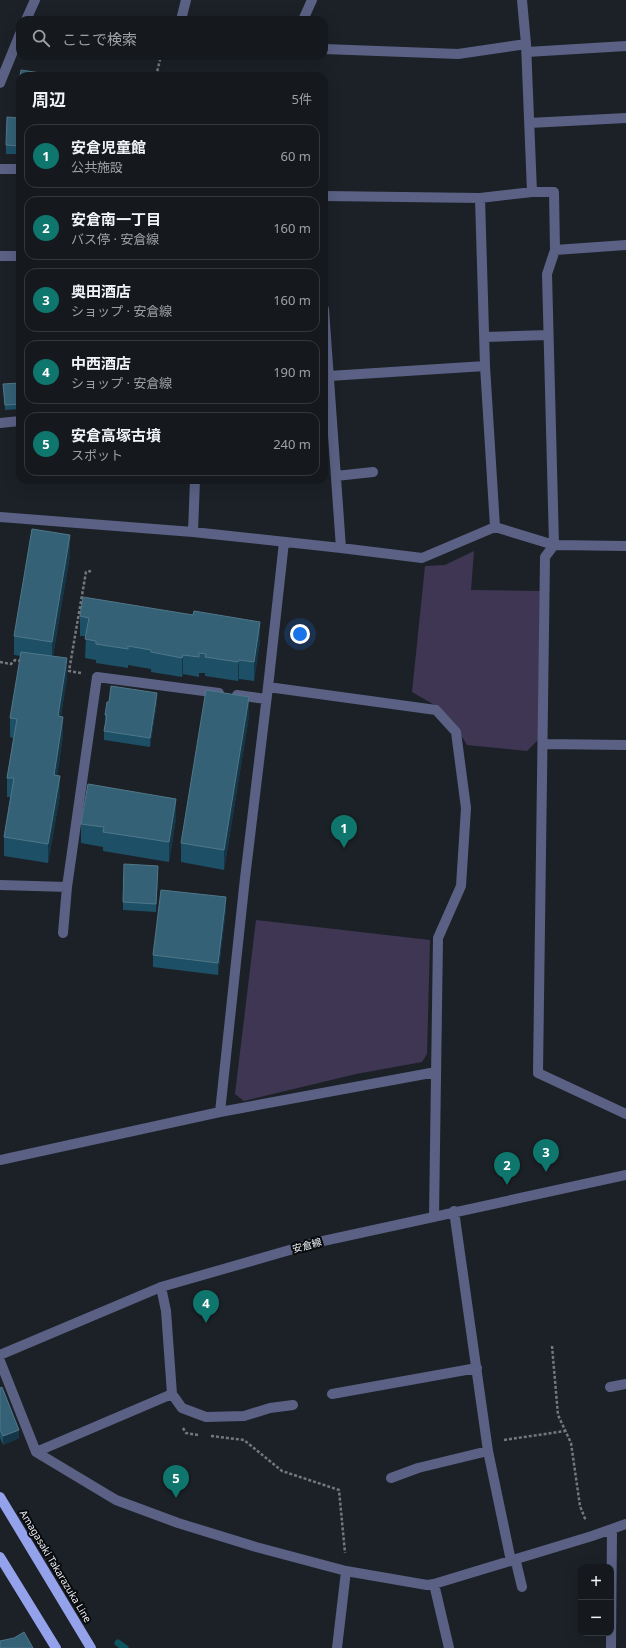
<!DOCTYPE html>
<html lang="ja">
<head>
<meta charset="utf-8">
<style>
	body { margin:0; font-family:"Noto Sans","Noto Sans JP",sans-serif; background:#22262a; color:#f1f3f6 }
	.controls { position:absolute; right:12px; bottom:12px; display:grid; overflow:hidden; border-radius:8px; box-shadow:0 4px 16px #0002 }
	.controls button { width:36px; height:36px; display:grid; place-items:center; padding:0; border:0; border-bottom:1px solid #34383b; background:#15191d; color:#f1f3f6; font:20px sans-serif }
	.you { position:absolute; left:300px; top:634px; width:14px; height:14px; margin:-10px; border:3px solid #fff; border-radius:50%; background:#1a73e8; box-shadow:0 0 0 6px #1a73e833 }
	.badge { display:grid; place-items:center; width:26px; height:26px; border-radius:50%; background:#0f766e; color:#fff; font-size:13px; font-weight:700 }
	.pin { position:absolute; translate:-50% -33px; filter:drop-shadow(0 1px 2px #0008) }
	.pin::after { content:''; position:absolute; top:21px; width:14px; height:12px; background:inherit; clip-path:polygon(0 0,100% 0,50% 100%) }
	.list { margin:0; padding:0; list-style:none }
	h2 { display:flex; justify-content:space-between; align-items:center; height:52px; margin:0; padding:0 16px; font-size:17px }
	h2 small { font-size:13px; font-weight:400; color:#9da0a4 }
	.list li { display:grid; grid-template-columns:26px 1fr auto; gap:12px; align-items:center; box-sizing:border-box; height:64px; margin:0 8px 8px; padding:0 8px; border:1px solid #34383b; border-radius:12px }
	.list b { display:block; font-size:15px; white-space:nowrap }
	.list p { margin:0; font-size:13px; white-space:nowrap; color:#9da0a4 }
	.list em { font-size:13px; font-style:normal; color:#9da0a4 }
	.icon { flex:none; width:22px; height:22px; fill:none; stroke:currentColor; stroke-width:2; stroke-linecap:round; stroke-linejoin:round }
	.map { position:relative; flex:none; width:626px; height:1648px; overflow:hidden }
	.search { position:absolute; background:#15191d; box-shadow:0 4px 16px #0002; left:16px; top:16px; width:312px; height:44px; display:flex; align-items:center; gap:10px; box-sizing:border-box; padding:0 14px; border-radius:12px; color:#9da0a4; font-size:15px }
	.panel { position:absolute; background:#15191d; box-shadow:0 4px 16px #0002; left:16px; top:72px; width:312px; height:412px; border-radius:12px }
	.map>svg:first-child { display:block }
	.green { fill:#3e3653 }
	.lines { fill:none; stroke-linecap:round; stroke-linejoin:round }
	.stream { stroke:#0d545e; stroke-width:7 }
	.path { stroke:#74787d; stroke-width:2.5; stroke-dasharray:3 2; stroke-linecap:butt }
	.minor { stroke:#5a6184; stroke-width:10 }
	.major { stroke:#94a2eb; stroke-width:10 }
	.wall { fill:#1d5066 }
	.shaded-wall { fill:#143646 }
	.building { fill:#346175; stroke:#507789 }
	.labels { text-anchor:middle; dominant-baseline:central; stroke-width:4; stroke-linejoin:round; paint-order:stroke }
	.street-label { font-size:10px; fill:#ebeff3; stroke:#080a0d }
</style>
</head>
<body>
<div class="map">
<svg width="626" height="1648" viewBox="0 0 626 1648">
	<rect width="100%" height="100%" fill="#1c2127"/>
	<!-- green -->
	<path class="green" d="M474,551l-3,39 69,1 -2,149 -11,11 -60,-6 -8,-13 -21,-25 -26,-15 13,-126 20,-1z
		M256,920l174,20 -3,114 -5,8 -66,12 -112,27 -9,-7z"/>
	<g class="lines">
		<!-- stream -->
		<path class="stream" d="M118,1643l7,5"/>
		<!-- path -->
		<path class="path" d="M156,76l5,-20
			M0,662l11,2 4,-4 6,1
			M81,673l-12,-2 17,-99 5,-1
			M552,1346l6,69 13,28 9,63 6,15
			M183,1428l3,5 12,2
			M211,1436l33,4 38,31 57,19 6,63
			M504,1440l61,-9"/>
		<!-- minor -->
		<path class="minor" d="M522,0l4,44
			M26,20l9,-20
			M181,20l5,-20
			M303,20l9,-20
			M324,49l134,5 68,-10 6,148h22l1,58 -8,24 7,271 -9,12 -7,516 88,41
			M527,52l99,-6
			M0,83l20,-49
			M529,123l97,-5
			M0,169h20
			M324,196l156,2 5,168 -156,10
			M480,198l52,-6
			M555,250l71,-5
			M0,256h20
			M324,309l17,239 81,10 73,-31 -10,-161
			M485,337l63,-2
			M0,423l20,-2
			M336,476l37,-4
			M0,517l193,15 148,16
			M495,527l59,18 72,1
			M193,532l2,-52
			M268,687l16,-145
			M237,695l29,4
			M543,744l83,1
			M0,885l67,2
			M63,933l4,-46 30,-210 122,16
			M220,1112l25,-234 23,-191 168,23 20,22 10,76 -5,78 -23,52 -4,279
			M0,1160l220,-48 216,-40
			M454,1211l34,240 23,110 5,1 6,25
			M161,1287l5,24 6,83 10,14 24,9 38,-1 26,-8 23,-3
			M0,1355l161,-68 153,-44 312,-68
			M0,1361l36,91 80,48 62,23 78,24 90,24 81,14 7,-1 158,-48 34,-12
			M610,1387l16,-3
			M332,1394l145,-26
			M36,1452l136,-58
			M391,1478l27,-10 70,-17
			M434,1584l15,64
			M337,1648l9,-77
			M611,1648l1,-118"/>
		<!-- major -->
		<path class="major" d="M0,1497l91,151
			M0,1557l56,91"/>
	</g>
	<!-- wall -->
	<path class="wall" d="M20,77v26l-2,-1v-8z
		M20,118v36h-14v-9z
		M20,383v26l-15,1 -2,-26z
		M70,555l-17,101 14,21 -6,39 2,20 -6,40 3,19 -12,68 -44,-7v-19l6,-40h-3v-19l6,-40 -3,-1v-19l11,-62 -7,-1v-19z
		M80,616l180,25 -6,40 -15,-2 -1,2 -33,-5v-3h-6v4l-16,-3 -1,3 -31,-5v-3l-23,-4v3l-32,-5v-3l-11,-2 1,-22h-6z
		M109,702h48l-7,45 -46,-7v-9l1,-8v-8z
		M249,716l-25,154 -43,-8v-19z
		M176,818l-7,44 -66,-11v-4l-22,-4v-19z
		M158,874l-2,38 -33,-2v-8z
		M226,910l-8,65 -65,-8v-12z
		M0,1388l19,50 -16,7 -3,-7z"/>
	<!-- shaded-wall -->
	<path class="shaded-wall" d="M70,535v20l-18,106v-19z
		M260,622v19l-6,40v-19z
		M183,655v19l-1,3v-19z
		M67,658v19l-9,58v-19z
		M239,660v19l-1,2v-19z
		M157,693v9l-7,45v-9z
		M249,697v19l-25,154v-20z
		M63,717v19l-9,58v-19z
		M60,776v19l-12,68v-19z
		M176,799v19l-7,44v-20z
		M158,866v8l-2,38v-8z
		M226,897v13l-8,65v-12z
		M19,1430v8l-16,7v-9z"/>
	<!-- building -->
	<path class="building" d="M21,70l39,6h-40z
		M20,77v17h-2z
		M7,117l13,1v28l-14,-1z
		M20,383v21l-15,1 -2,-21z
		M32,529l38,6 -18,107 -38,-6z
		M83,597l110,18 1,-4 66,11 -6,40 -15,-2 -1,2 -33,-5 1,-3 -7,-1v4l-16,-2 -1,3 -31,-6v-2l-23,-4v3l-32,-5v-3l-11,-2 4,-21 -9,-2z
		M21,652l46,6 -9,58 5,1 -9,58 6,1 -12,68 -44,-7 10,-59h-7l10,-59 -7,-1z
		M111,686l46,7 -7,45 -46,-7 3,-16h-2l2,-13h2z
		M206,690l43,7 -25,153 -43,-7z
		M88,784l88,15 -7,43 -66,-10 1,-5 -23,-3z
		M124,864l34,2 -2,38 -33,-2z
		M161,890l65,7 -8,66 -65,-8z
		M2,1387l17,43 -16,6 -3,-7v-41z
		M24,1632l9,16h-33v-7l14,-3z"/>
	<g class="labels">
		<!-- street labels -->
		<g class="street-label">
			<text transform="translate(307 1245) rotate(-15)">安倉線</text>
			<text transform="translate(56 1566) rotate(59)">Amagasaki Takarazuka Line</text>
		</g>
	</g>
</svg>
<div class="controls">
<button>+</button>
<button>−</button>
</div>
<div class="you"></div>
<div class="pin badge" style="left:344px;top:848px">1</div>
<div class="pin badge" style="left:507px;top:1185px">2</div>
<div class="pin badge" style="left:546px;top:1172px">3</div>
<div class="pin badge" style="left:206px;top:1323px">4</div>
<div class="pin badge" style="left:176px;top:1498px">5</div>
<div class="search"><svg class="icon" aria-label="search" viewBox="0 0 24 24"><circle cx="10" cy="10" r="6"/><path d="M15 15l6 6"/></svg>ここで検索</div>
<section class="panel">
<h2>周辺<small>5件</small></h2>
<ul class="list">
<li><span class="badge">1</span><div><b>安倉児童館</b><p>公共施設</p></div><em>60 m</em></li>
<li><span class="badge">2</span><div><b>安倉南一丁目</b><p>バス停 · 安倉線</p></div><em>160 m</em></li>
<li><span class="badge">3</span><div><b>奥田酒店</b><p>ショップ · 安倉線</p></div><em>160 m</em></li>
<li><span class="badge">4</span><div><b>中西酒店</b><p>ショップ · 安倉線</p></div><em>190 m</em></li>
<li><span class="badge">5</span><div><b>安倉高塚古墳</b><p>スポット</p></div><em>240 m</em></li>
</ul>
</section>
</div>
</body>
</html>
